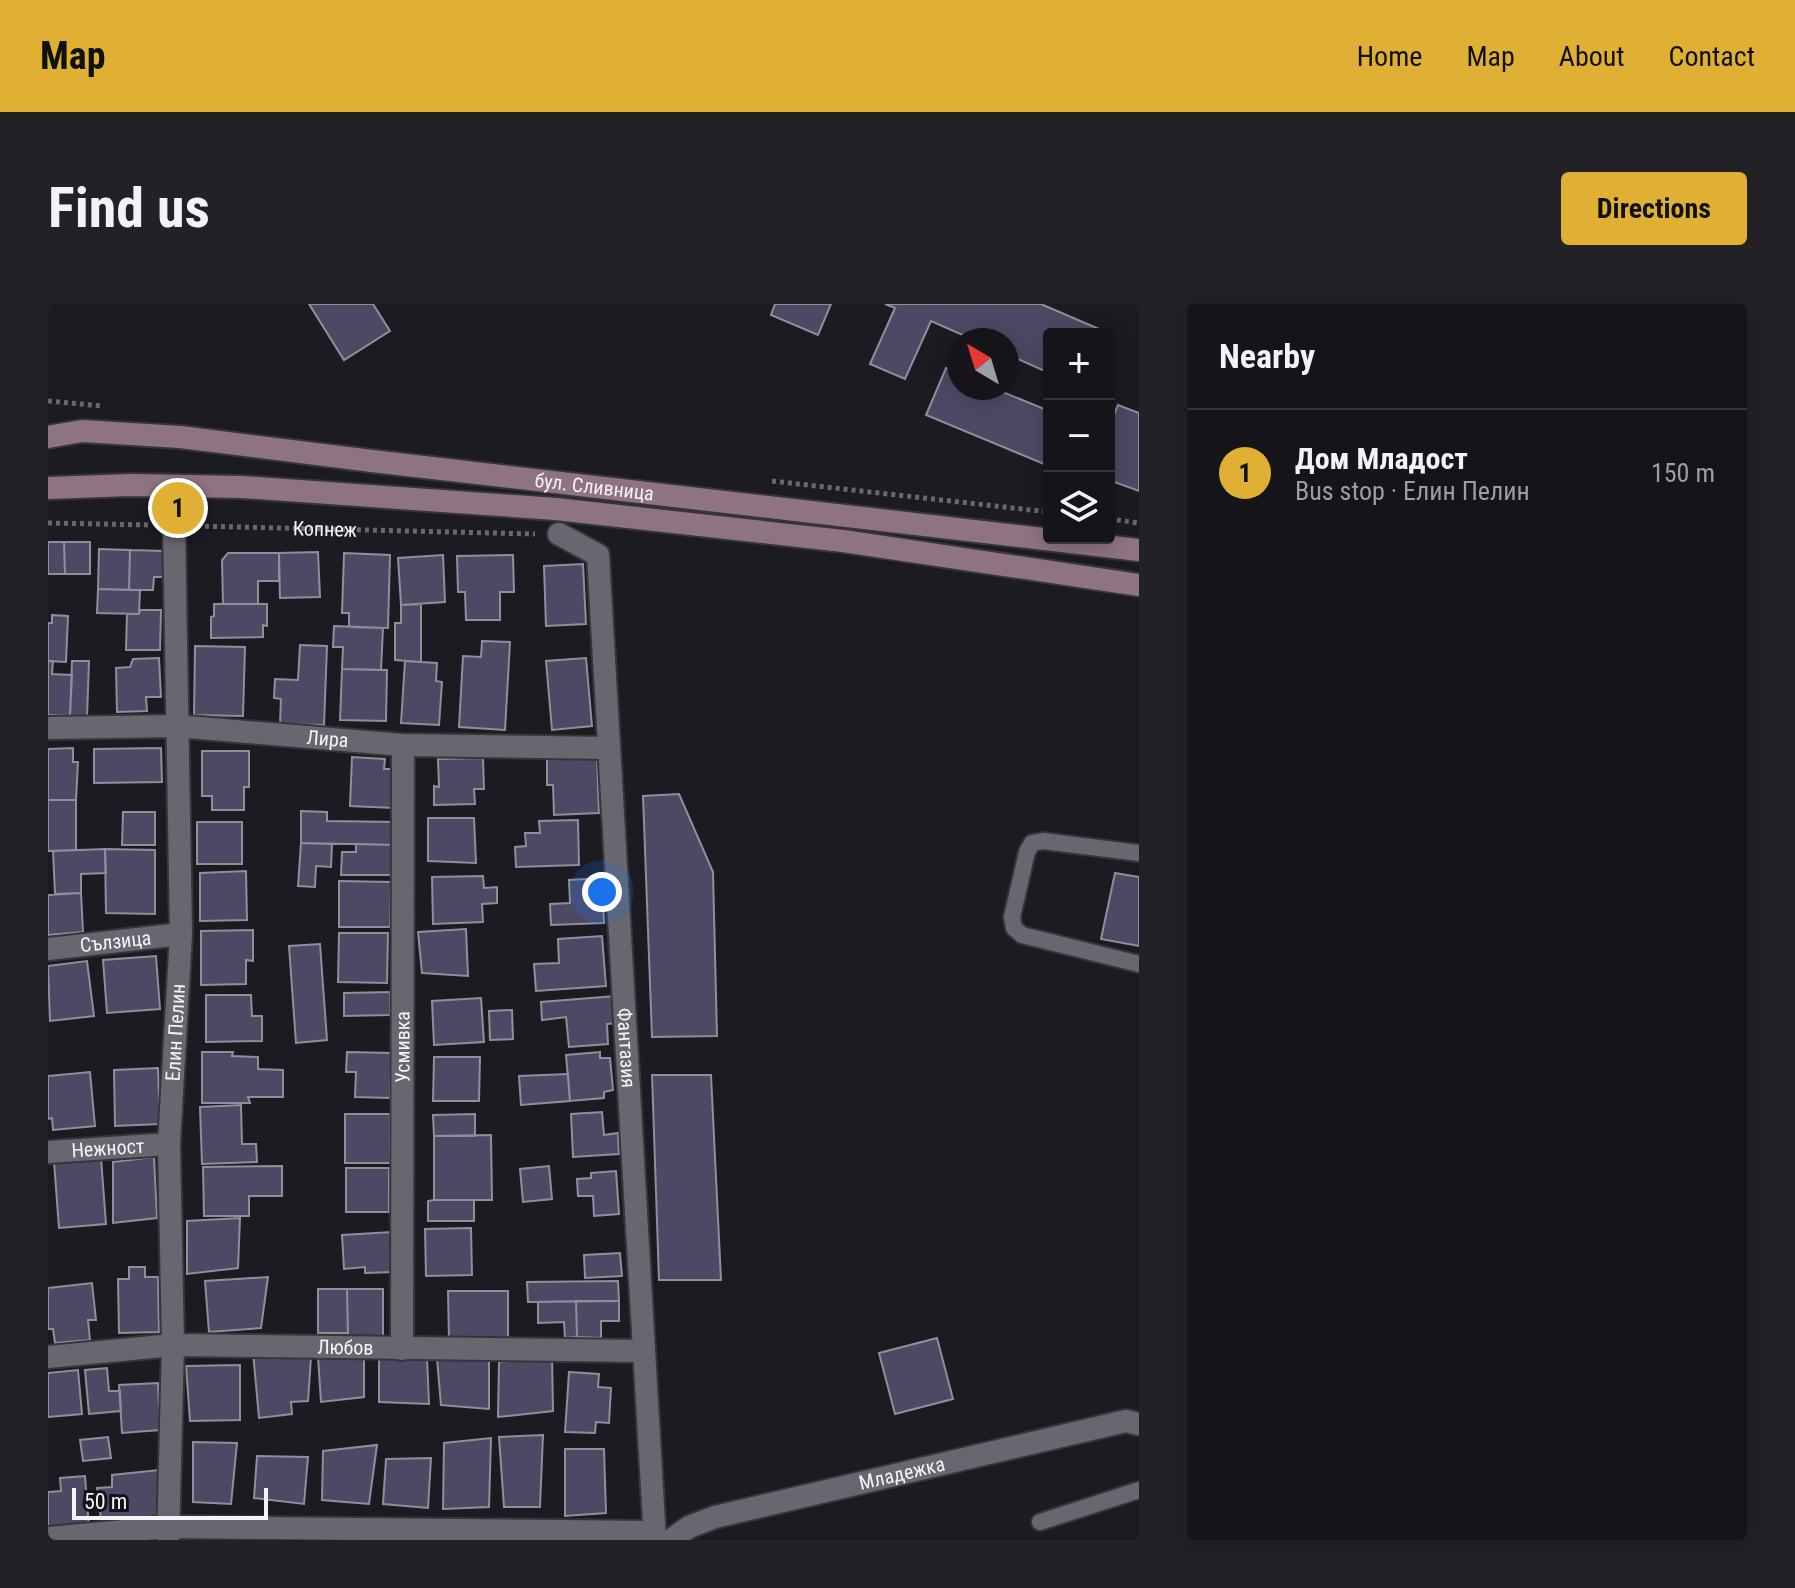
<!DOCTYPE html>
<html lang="en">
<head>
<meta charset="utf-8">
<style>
	body { margin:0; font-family:"Roboto Condensed",sans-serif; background:#222126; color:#f1f3f6 }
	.controls { position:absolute; right:24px; top:24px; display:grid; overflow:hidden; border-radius:8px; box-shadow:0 4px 20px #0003 }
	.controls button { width:72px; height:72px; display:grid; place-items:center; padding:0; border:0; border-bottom:2px solid #343338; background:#151419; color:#f1f3f6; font:40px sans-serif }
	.compass { position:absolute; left:899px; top:24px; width:72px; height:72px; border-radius:50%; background:#151419; box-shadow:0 4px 20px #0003; rotate:322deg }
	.scale { position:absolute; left:24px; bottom:20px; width:196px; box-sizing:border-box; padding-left:8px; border:4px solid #f4f3f8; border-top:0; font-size:22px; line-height:28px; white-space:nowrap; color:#f4f3f8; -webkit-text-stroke:6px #131218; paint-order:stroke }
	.you { position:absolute; left:554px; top:588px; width:28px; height:28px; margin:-20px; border:6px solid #fff; border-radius:50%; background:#1a73e8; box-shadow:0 0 0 12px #1a73e833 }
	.badge { display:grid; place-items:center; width:52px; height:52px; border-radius:50%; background:#e0b034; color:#111; font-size:26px; font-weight:700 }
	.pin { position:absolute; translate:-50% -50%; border:4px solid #fff; box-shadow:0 2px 8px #0006 }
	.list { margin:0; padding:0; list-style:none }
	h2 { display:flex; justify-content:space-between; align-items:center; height:104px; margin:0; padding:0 32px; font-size:34px }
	h2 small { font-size:26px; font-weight:400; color:#9d9ea2 }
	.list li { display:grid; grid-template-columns:52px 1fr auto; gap:24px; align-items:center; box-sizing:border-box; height:128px; padding:0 32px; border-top:2px solid #343338 }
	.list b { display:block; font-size:30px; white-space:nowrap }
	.list p { margin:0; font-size:26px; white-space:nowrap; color:#9d9ea2 }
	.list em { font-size:26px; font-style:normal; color:#9d9ea2 }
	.icon { flex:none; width:44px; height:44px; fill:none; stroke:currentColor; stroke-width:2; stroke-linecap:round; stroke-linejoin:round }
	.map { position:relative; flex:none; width:1091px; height:1236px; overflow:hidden; border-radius:8px }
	header { display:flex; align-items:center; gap:48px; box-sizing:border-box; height:112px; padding:0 40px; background:#e0b034; color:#111 }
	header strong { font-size:38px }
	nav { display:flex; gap:44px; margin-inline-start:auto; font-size:28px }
	.intro { display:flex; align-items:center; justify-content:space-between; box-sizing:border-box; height:192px; padding:0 48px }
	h1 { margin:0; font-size:56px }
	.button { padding:20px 36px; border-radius:8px; background:#e0b034; color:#111; font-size:28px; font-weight:700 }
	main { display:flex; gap:48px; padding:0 48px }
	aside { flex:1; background:#151419; border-radius:8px; box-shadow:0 4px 20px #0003 }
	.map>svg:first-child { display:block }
	.building { fill:#4d4965; stroke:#908f98; stroke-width:2 }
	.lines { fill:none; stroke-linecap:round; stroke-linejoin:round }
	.service-casing { stroke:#36353a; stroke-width:20 }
	.minor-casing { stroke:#36353a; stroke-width:26 }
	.secondary-casing { stroke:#36353a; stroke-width:26 }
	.path { stroke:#69686e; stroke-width:5; stroke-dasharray:4 4; stroke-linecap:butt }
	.service { stroke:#68676f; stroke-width:16 }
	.minor { stroke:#68676f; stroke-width:22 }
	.secondary { stroke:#8e7480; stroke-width:22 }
	.labels { text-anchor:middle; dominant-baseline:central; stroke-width:8; stroke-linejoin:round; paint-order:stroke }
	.street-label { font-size:20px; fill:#f4f3f8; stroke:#131218 }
</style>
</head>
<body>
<header>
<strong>Map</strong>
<nav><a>Home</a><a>Map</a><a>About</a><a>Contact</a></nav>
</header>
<div class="intro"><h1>Find us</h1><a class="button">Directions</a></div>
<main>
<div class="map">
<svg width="1091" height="1236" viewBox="0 0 1091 1236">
	<rect width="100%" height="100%" fill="#1c1b21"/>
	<!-- building -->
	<path class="building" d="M261,0h64l17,27 -46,29z
		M727,0h56l-13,31 -47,-20z
		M837,0h156l65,28 -57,2v39l-42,-19v-14h-33l-43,-19 -26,58 -35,-15 25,-56z
		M898,64l13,6v14h34l56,23v55l-123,-51z
		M1070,101l21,8v78l-30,-11v-52z
		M0,238h16l1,32h-17z
		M16,238h26v32h-25z
		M51,245l31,1 -1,40 -31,-1z
		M82,246l34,1v26h-10l-1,13h-24z
		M270,248l2,45 -40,1 -1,-45z
		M180,249h51v28h-21v23h-35l-1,-44z
		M296,249l46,2 -2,73 -39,-1v-14h-7z
		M395,251l2,47 -44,3 -3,-47z
		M465,251l1,37h-14v28h-34l-1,-28h-7l-1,-36z
		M535,260l3,60 -40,2 -2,-60z
		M50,285l42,1 -1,24 -42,-1z
		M166,300h53v22l-4,-1v12l-52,1v-21l3,-1z
		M373,300v58l-26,-2v-37h6v-18z
		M92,306h21l-1,40h-34l1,-36h12z
		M4,311l16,1 -2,46 -18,-1v-38h4z
		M286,322l49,2 -2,42 -39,-1 1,-22h-10z
		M434,337l28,1 -5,88 -46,-3 4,-71 18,1z
		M252,341l27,1 -3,79 -44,-1 1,-25 -7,-1 1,-19 23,1z
		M147,342l50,1 -2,69 -49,-1z
		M111,354l2,39h-15l1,14 -30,1 -1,-44 14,-1 3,-8z
		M538,354l6,68 -40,4 -6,-69z
		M0,357h5l-1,13 20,1 -2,41 -22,-1z
		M24,357h17l-2,56 -17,-1z
		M357,357l32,2 -1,18 6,1 -3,43 -38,-2z
		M294,365l45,1 -1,51 -46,-1z
		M25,444v14h5l-2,38h-28v-51z
		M113,444l1,34 -68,1v-34z
		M154,447h47v36h-5v23h-32v-14h-10z
		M304,453l33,2 -1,10h12l-2,39 -44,-2z
		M549,453l2,56 -45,2 -1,-30h-6v-26z
		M435,454l1,31h-10l1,15 -41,1v-19l5,1 -1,-28z
		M631,490l34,78 4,164 -65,1 -9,-241z
		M0,496h28v50l-28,1z
		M253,507l26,1v9l71,1 -1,23 -96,-2z
		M75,508h32v33h-33z
		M380,514h46l2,45 -48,-2z
		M530,516l1,45 -63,2 -1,-20 11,-1 -1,-13h15l-1,-12z
		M149,518h45v42h-45z
		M253,539l31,1 -1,23 -15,-1 -1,21 -17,-1z
		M308,540l41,1v30h-56l1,-23h14z
		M57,545l50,1v64l-49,-1z
		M57,545l1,24 -25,1v19l-26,1 -2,-43z
		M198,567l1,49 -47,1v-48z
		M1067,569l24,4v69l-38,-7z
		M435,572l1,12 13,-1v16l-15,1 1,18 -50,2 -1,-47z
		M554,574l2,45 -53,2 -1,-21 20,-1 -1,-23z
		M291,577l52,1 -1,45h-51z
		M33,589l2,39 -35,3v-40z
		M418,625l2,47 -46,-3 -4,-41z
		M205,626v31l-7,-1v24l-45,1v-54z
		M291,629h49l-1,50 -49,-1z
		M554,632l4,50 -70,5 -2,-27 25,-1 -1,-24z
		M272,640l7,96 -31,3 -7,-97z
		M108,652l4,53 -53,4 -4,-53z
		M39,657l7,55 -44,5 -2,-55z
		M342,688v23l-46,1v-23z
		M158,691h45l1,21h10v25l-56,1z
		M567,692l2,27 -10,1 1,20 -39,3 -3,-30 -24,3 -1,-18z
		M433,694l3,44 -50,3 -2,-44z
		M464,706l1,29 -23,1 -1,-29z
		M154,748h31l-1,4 26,1v12l25,1v27h-35l2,6h-48z
		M299,748l44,1 -1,45 -35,-1 1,-25h-10z
		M552,748v6h10l3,32 -9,2v6l-34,3 -4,-46z
		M386,753h46l-1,44h-46z
		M110,764l2,56 -45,2 -1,-56z
		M42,768l5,54 -42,4 -1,-12 -4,1v-43z
		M520,770l2,27 -49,4 -2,-29z
		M604,771h59l10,205h-62z
		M193,801l1,39h14l1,18 -55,2 -2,-57z
		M554,808l2,23 14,-2 1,21 -46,3 -2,-43z
		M297,810h45v49h-45z
		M427,810v22h-41l-1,-21z
		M443,831l1,65h-58v-64z
		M106,853l3,61 -44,5v-61z
		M53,854l5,66 -47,4 -5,-66z
		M234,862v30h-33v20h-45l-1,-49z
		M501,862l3,33 -29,3 -3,-33z
		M298,864h43v44h-43z
		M568,867l3,43 -25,2 -1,-20h-15l-1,-17 14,-1v-5z
		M386,896h40v21h-46v-20z
		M192,914l-2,50 -51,6v-53z
		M423,924l1,47 -46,1 -1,-47z
		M344,928l2,40 -29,1v-6l-21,2 -2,-34z
		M572,949l2,23 -37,2 -1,-23z
		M81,963h16v10h13l1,55 -40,1 -1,-54h11z
		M220,973l-7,51 -52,4 -4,-51z
		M570,977l1,20 -91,1 -1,-20z
		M44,979l4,37h-8l2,20 -35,3 -2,-14h-5v-41z
		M270,985h29l1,44h-30z
		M299,985h36v50h-35z
		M400,987h60v48l-59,2z
		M528,997l1,36 -12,1 -1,-16 -26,1v-21z
		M528,997h43v20h-18v17l-24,-1z
		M889,1034l16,61 -58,15 -16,-61z
		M205,1048l58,5 -3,44 -17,1 1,12 -33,4z
		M316,1052v41l-43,5 -3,-45z
		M504,1052l1,55 -55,6 1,-55z
		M379,1053l2,47 -50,-2v-44z
		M441,1054v51l-48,-4 -4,-46z
		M192,1061v55l-50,1 -4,-55z
		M59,1064l2,23h11l1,20 -32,3 -4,-44z
		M30,1066l4,44 -34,3v-44z
		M521,1068l30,2 -1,13 13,1 -2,35 -13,-1 -1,11 -30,-1z
		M110,1079l2,47 -38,3 -3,-48z
		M495,1131l-3,72h-36l-5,-70z
		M60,1133l3,21 -28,3 -3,-21z
		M443,1134l-2,69 -46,2 1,-66z
		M145,1138l44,1 -6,61 -38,-2z
		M329,1141l-8,59 -47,-4 1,-49z
		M517,1145h39l2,64 -41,3z
		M209,1152l51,1 -4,47 -50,-6z
		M383,1154l-3,50 -45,-4 3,-45z
		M111,1166l-3,53 -54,4 -5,-39 15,-1v-12z
		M37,1172l4,52 -41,3v-39l13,-1 -1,-13z"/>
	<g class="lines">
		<defs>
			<path id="service" d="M1091,549l-96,-12 -11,2 -5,9 -15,65 2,11 8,7 117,29
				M992,1218l99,-32"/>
			<g id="minor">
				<path id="s2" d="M511,230l39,21 57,985"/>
				<path id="s3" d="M0,424l128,-2 227,19 206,3"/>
				<path id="s4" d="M0,645l133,-15"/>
				<path id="s5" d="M0,848l121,-8"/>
				<path id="s6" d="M354,1045l1,-604"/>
				<path id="s7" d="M0,1053l125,-12 469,6"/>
				<path d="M0,1234l120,-11 486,5"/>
				<path id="s8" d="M120,1236l5,-195 -4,-201 12,-210 -7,-408"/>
				<path id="s9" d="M623,1236l18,-13 26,-10 411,-96 13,3"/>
			</g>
			<g id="secondary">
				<path id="s10" d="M0,133l34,-6 98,6 192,24 767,89"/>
				<path d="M0,184l83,-3 111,2 314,22 287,32 296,44"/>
			</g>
		</defs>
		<!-- service casing -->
		<use href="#service" class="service-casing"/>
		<!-- minor casing -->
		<use href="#minor" class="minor-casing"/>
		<!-- secondary casing -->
		<use href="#secondary" class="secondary-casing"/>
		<!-- path -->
		<g class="path">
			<path d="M0,97l54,5"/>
			<path d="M724,177l277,31"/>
			<path d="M1061,215l30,4"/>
			<path d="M0,219l103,2"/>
			<path id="s1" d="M149,222l338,8"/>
		</g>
		<!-- service -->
		<use href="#service" class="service"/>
		<!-- minor -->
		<use href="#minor" class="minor"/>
		<!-- secondary -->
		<use href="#secondary" class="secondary"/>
	</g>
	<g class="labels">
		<!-- street labels -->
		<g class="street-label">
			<text stroke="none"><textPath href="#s10" startOffset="550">бул. Сливница</textPath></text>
			<text stroke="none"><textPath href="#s1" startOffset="128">Копнеж</textPath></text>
			<text stroke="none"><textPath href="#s3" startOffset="280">Лира</textPath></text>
			<text stroke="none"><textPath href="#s4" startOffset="68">Сълзица</textPath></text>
			<text stroke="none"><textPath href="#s8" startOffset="508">Елин Пелин</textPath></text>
			<text stroke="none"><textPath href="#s6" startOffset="302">Усмивка</textPath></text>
			<text stroke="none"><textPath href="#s2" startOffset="538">Фантазия</textPath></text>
			<text stroke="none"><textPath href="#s5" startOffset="60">Нежност</textPath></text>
			<text stroke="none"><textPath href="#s7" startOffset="298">Любов</textPath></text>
			<text stroke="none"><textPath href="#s9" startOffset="242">Младежка</textPath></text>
		</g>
	</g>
</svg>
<div class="controls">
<button>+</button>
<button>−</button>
<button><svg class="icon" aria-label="layers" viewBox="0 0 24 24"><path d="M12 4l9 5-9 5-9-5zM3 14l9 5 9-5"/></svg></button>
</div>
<svg class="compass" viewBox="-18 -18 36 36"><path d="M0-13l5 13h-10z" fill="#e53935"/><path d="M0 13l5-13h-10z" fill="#9d9ea2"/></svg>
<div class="scale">50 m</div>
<div class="you"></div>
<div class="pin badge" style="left:130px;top:204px">1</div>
</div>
<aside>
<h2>Nearby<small></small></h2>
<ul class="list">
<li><span class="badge">1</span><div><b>Дом Младост</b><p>Bus stop · Елин Пелин</p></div><em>150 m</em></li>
</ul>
</aside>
</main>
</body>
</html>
